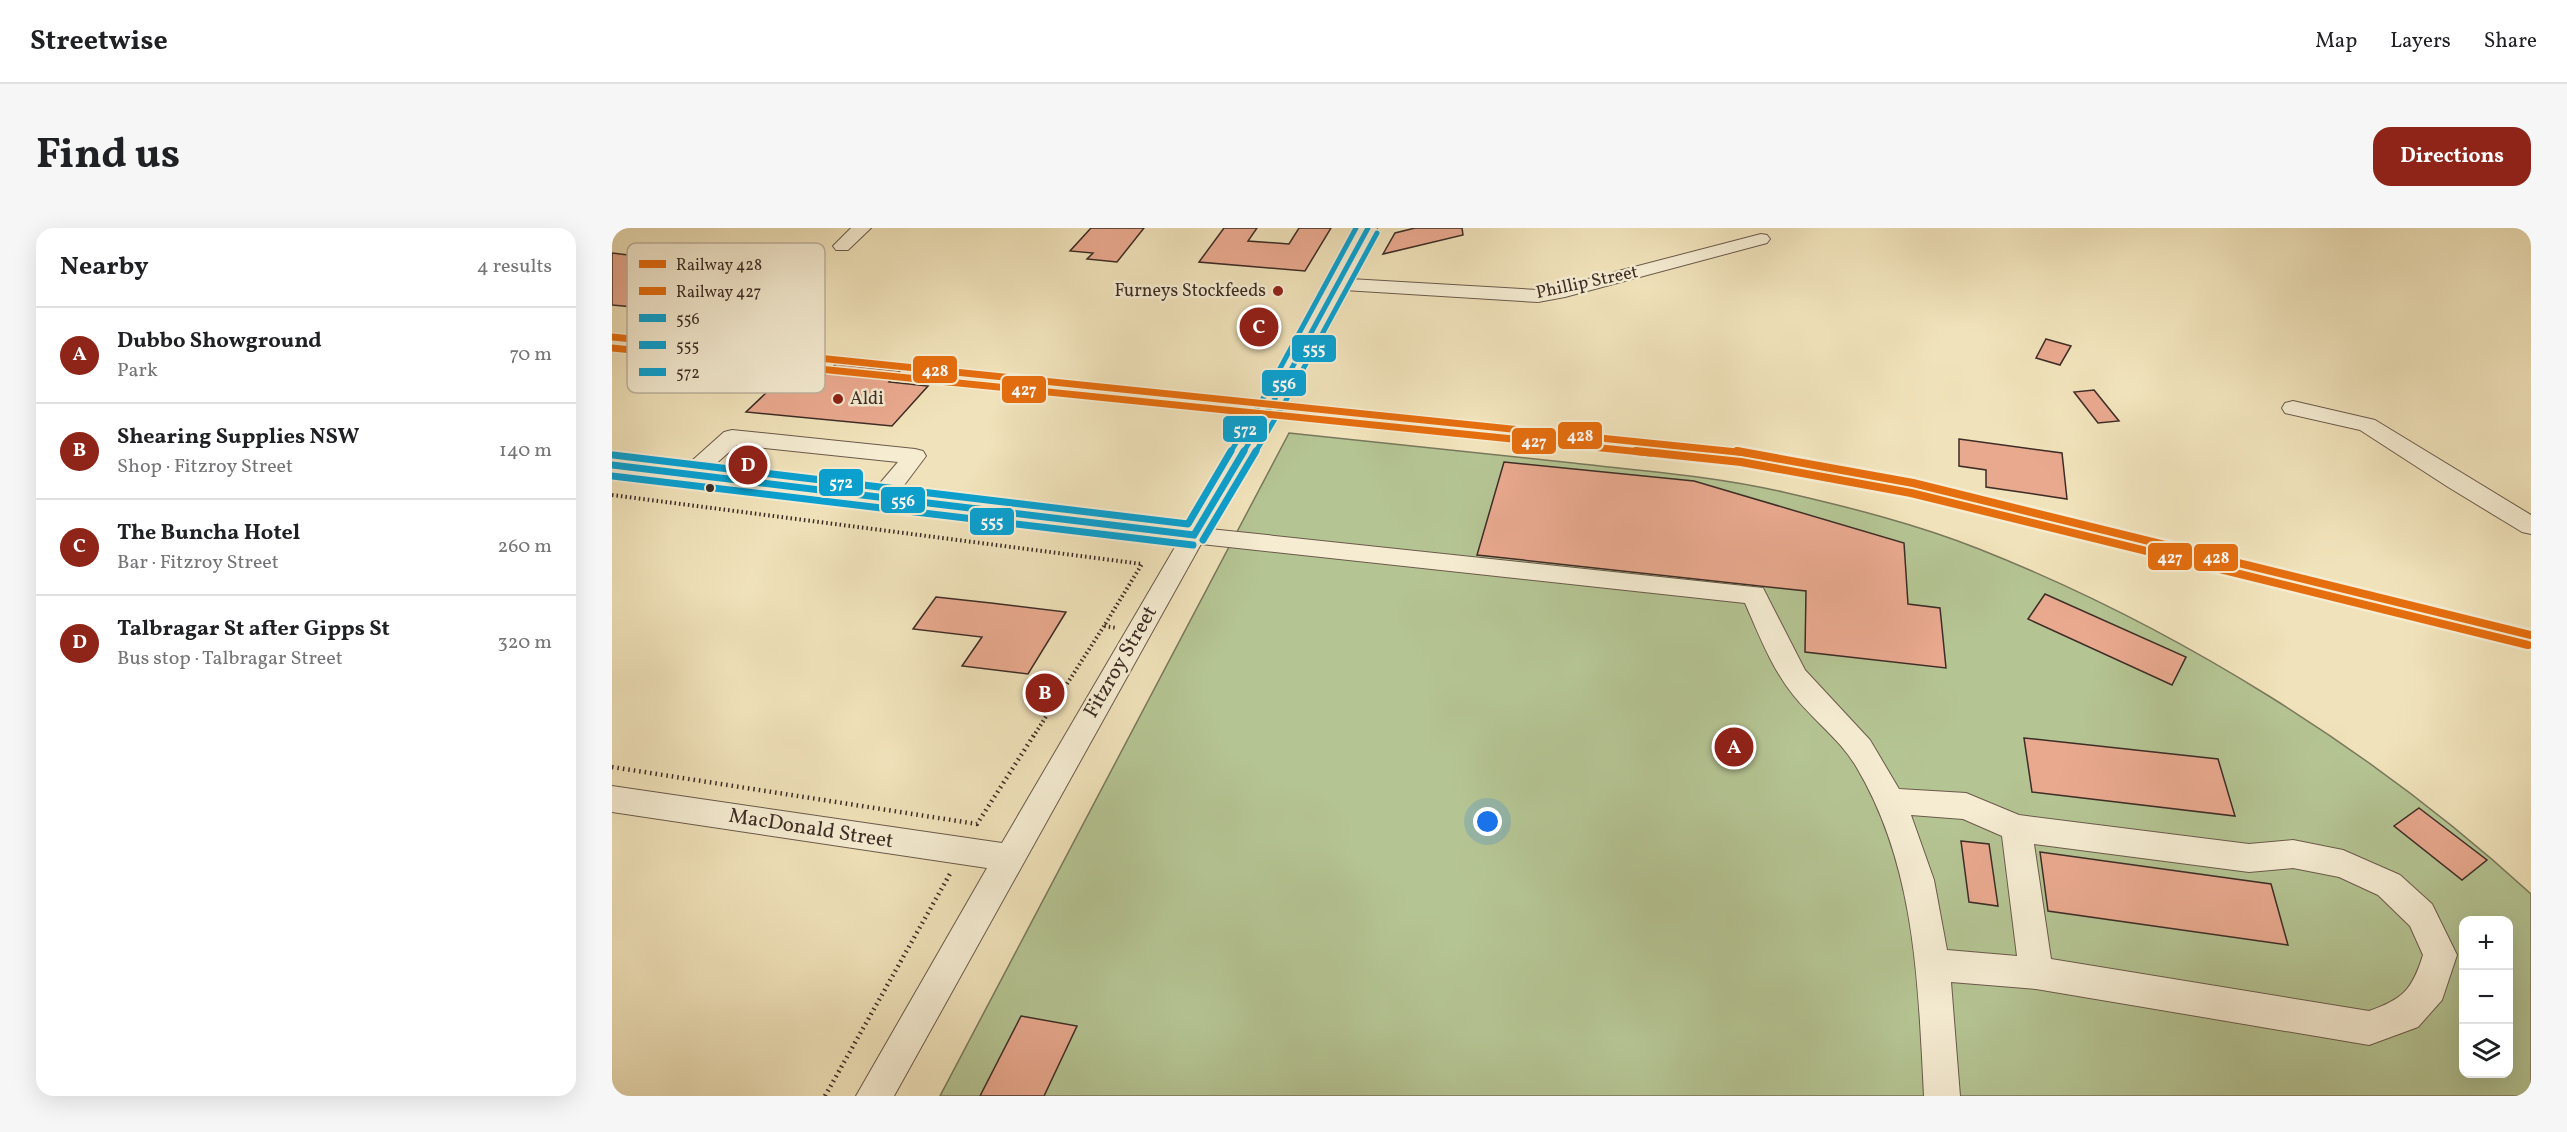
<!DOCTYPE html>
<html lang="en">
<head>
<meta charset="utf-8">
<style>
	body { margin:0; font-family:Vollkorn,serif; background:#f6f6f6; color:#202124 }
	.controls { position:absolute; right:18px; bottom:18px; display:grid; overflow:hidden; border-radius:12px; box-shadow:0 6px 24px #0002 }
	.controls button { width:54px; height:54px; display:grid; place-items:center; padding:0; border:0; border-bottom:2px solid #e0e0e0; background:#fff; color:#202124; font:30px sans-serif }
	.you { position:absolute; left:876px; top:594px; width:21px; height:21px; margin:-15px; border:4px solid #fff; border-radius:50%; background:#1a73e8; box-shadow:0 0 0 9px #1a73e833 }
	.badge { display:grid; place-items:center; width:39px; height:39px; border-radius:50%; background:#8f2418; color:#fff; font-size:20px; font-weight:700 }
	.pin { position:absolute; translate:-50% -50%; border:3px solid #fff; box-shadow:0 2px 6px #0006 }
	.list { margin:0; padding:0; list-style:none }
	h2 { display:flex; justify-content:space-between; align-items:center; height:78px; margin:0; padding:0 24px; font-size:26px }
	h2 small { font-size:20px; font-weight:400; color:#757577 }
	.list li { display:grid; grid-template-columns:39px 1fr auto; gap:18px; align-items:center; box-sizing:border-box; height:96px; padding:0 24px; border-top:2px solid #e0e0e0 }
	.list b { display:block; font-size:22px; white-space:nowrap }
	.list p { margin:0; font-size:20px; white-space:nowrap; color:#757577 }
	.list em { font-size:20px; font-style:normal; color:#757577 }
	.icon { flex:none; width:33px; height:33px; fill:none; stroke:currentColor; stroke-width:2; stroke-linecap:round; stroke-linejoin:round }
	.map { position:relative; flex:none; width:1919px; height:868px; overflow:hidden; border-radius:18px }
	header { display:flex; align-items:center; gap:36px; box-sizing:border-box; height:84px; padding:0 30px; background:#fff; border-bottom:2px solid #e0e0e0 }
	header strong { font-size:28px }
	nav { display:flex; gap:33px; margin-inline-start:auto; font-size:21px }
	.intro { display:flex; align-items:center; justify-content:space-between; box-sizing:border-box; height:144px; padding:0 36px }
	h1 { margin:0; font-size:42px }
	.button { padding:15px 27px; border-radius:18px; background:#8f2418; color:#fff; font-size:21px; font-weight:700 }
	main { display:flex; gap:36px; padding:0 36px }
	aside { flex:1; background:#fff; border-radius:18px; box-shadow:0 6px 24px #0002 }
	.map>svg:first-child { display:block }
	.green { fill:#b5c493; stroke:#79785c; stroke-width:1.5; fill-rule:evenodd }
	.building { fill:#e9a98f; stroke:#3d2d26; stroke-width:1.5 }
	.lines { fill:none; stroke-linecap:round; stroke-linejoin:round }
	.minor-casing { stroke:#6a5a4b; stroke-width:2 }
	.path-far1 { stroke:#3d2d26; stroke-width:4; stroke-dasharray:1.5 3; stroke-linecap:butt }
	.path { stroke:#3d2d26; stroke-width:4.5; stroke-dasharray:1.5 4; stroke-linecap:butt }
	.minor { fill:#f5ecd2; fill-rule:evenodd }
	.bus-1-far1-casing { stroke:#f5ecd2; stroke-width:8 }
	.bus-1-casing { stroke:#f5ecd2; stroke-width:11 }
	.bus-2-far1-casing { stroke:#f5ecd2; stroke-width:8 }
	.bus-2-casing { stroke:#f5ecd2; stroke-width:11 }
	.bus-3-far1-casing { stroke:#f5ecd2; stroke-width:8 }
	.bus-3-casing { stroke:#f5ecd2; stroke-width:11 }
	.bus-1-far1 { stroke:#09a1d1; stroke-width:5 }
	.bus-1 { stroke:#09a1d1; stroke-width:7 }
	.bus-2-far1 { stroke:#09a1d1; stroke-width:5 }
	.bus-2 { stroke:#09a1d1; stroke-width:7 }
	.bus-3-far1 { stroke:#09a1d1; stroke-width:5 }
	.bus-3 { stroke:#09a1d1; stroke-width:7 }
	.rail-1-far1-casing { stroke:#f5ecd2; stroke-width:10 }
	.rail-1-casing { stroke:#f5ecd2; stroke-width:13 }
	.rail-2-far1-casing { stroke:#f5ecd2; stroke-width:10 }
	.rail-2-casing { stroke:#f5ecd2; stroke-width:13 }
	.rail-1-far1 { stroke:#e56e0f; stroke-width:7 }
	.rail-1 { stroke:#e56e0f; stroke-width:8 }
	.rail-2-far1 { stroke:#e56e0f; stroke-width:7 }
	.rail-2 { stroke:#e56e0f; stroke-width:8 }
	.poi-dot { fill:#8f2418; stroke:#f5ecd2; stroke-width:2 }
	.bus-dot { fill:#3d2d26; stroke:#f5ecd2; stroke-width:2 }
	.labels { text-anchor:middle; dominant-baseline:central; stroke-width:5; stroke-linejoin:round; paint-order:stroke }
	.far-street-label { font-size:18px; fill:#3d2d26; stroke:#f5ecd2 }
	.far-poi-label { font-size:18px; fill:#3d2d26; stroke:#f5ecd2; text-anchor:end }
	.street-label { font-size:21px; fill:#3d2d26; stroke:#f5ecd2 }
	.key { fill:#f5ecd2; stroke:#beb39e; stroke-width:1.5 }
	.key-label { font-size:16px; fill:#3d2d26 }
	.line-badge { stroke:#f5ecd2; stroke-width:2 }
	.badge-label { font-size:16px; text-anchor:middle; font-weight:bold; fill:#fff }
</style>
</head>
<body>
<header>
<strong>Streetwise</strong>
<nav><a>Map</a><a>Layers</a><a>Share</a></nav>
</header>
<div class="intro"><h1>Find us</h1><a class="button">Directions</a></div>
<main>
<aside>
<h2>Nearby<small>4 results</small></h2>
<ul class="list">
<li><span class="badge">A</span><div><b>Dubbo Showground</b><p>Park</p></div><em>70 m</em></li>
<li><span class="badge">B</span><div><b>Shearing Supplies NSW</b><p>Shop · Fitzroy Street</p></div><em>140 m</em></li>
<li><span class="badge">C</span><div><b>The Buncha Hotel</b><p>Bar · Fitzroy Street</p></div><em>260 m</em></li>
<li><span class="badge">D</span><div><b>Talbragar St after Gipps St</b><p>Bus stop · Talbragar Street</p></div><em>320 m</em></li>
</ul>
</aside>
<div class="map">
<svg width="1919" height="868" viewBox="0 0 1919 868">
	<rect width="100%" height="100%" fill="#f0e2ba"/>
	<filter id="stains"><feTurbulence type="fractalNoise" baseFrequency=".00333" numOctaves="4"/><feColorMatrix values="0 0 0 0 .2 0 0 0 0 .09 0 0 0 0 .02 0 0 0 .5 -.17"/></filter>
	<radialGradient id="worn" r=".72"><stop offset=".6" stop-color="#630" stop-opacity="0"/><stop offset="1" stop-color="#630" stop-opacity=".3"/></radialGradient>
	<!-- green -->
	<path class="green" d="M677,205c95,10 190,20 284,30 70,8 141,13 210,29 65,15 133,32 196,57 197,78 395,201 552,345v202h-1591zM1852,692h44v154h-44z"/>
	<!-- building -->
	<path class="building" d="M479,0h53l-27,34 -30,-3 6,-6 -23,-2z
		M612,0h33l-9,13 41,3 10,-16h32l-26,43 -106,-9z
		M803,0h47l1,7 -80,19 12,-21z
		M0,25l41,5 71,6 -58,46 -54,-5z
		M1434,111l25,7 -11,19 -24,-7z
		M224,136l64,7 -11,11 39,4 -36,40 -146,-14 42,-40 37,3z
		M1482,162l25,31 -21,2 -24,-31z
		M1347,211l103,14 5,46 -81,-12v-17l-27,-4z
		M892,234l190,19 210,62 4,61 32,4 6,60 -141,-16 1,-61 -329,-36z
		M1433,366l141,63 -14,28 -144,-66z
		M324,369l55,6 75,9 -38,62 -66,-8 20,-29 -69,-8z
		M1412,510l194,21 17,57 -203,-24z
		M1807,580l68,52 -25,20 -68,-54z
		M1349,613l28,3 9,62 -29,-4z
		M1428,624l231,32 17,61 -240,-34z
		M409,788l56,10 -33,70h-64z"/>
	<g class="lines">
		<defs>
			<path id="minor" d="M239,0h20l-23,22h-12l-3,-4z
				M747,0h18l-27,51 188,11 19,-3 204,-53 6,1 3,4 -3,4 -202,54 -27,5 -194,-12 -64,120 -70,119 553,59 42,82 65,70 29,49 67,4 53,22 230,29 44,-4 50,10 57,25 32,29 25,51 -15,45 -24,27 -49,18 -333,-56 -85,-7 9,114h-36c-6,-113 -8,-228 -67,-328 -16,-28 -43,-47 -63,-72 -22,-27 -35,-61 -49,-93l-544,-59 -307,552h-38l131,-228 -375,-56v-26l390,57 176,-301 -566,-70v-14l74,8 38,-34 8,-2 183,19 8,2 3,5 -27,36 288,34 71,-116zM125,217l161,17 -23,27 -165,-20zM1299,587l52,4 39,17 15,120 -70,-6 -13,-70zM1422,616l215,28 44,-4 46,9 39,18 32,31 13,29c-11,35 -20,44 -54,56l-318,-52z
				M1681,173l82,19 156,95v19l-9,-2 -74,-45 -88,-57 -75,-17 -3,-5 3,-5z"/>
		</defs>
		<!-- minor casing -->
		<use href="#minor" class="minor-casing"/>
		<!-- path-far1 -->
		<path class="path-far1" d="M0,267l530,69 -38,62 13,2
			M421,509l71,-111"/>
		<!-- path -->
		<path class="path" d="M0,539l365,57 57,-89
			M213,868l126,-224"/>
		<!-- minor -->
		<use href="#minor" class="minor"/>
		<defs>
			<path id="bus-1-far1" d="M631,225l37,-63 88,-162"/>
			<path id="bus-1" d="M0,237l582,70
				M582,307l50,-84"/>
			<path id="bus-2-far1" d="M643,225l34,-58 88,-162"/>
			<path id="bus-2" d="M0,248l581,69
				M591,312l53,-89"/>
			<path id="bus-3-far1" d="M618,225l41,-68 85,-157"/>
			<path id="bus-3" d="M1,227l575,69 43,-73"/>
		</defs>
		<!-- bus-1-far1 casing -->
		<use href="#bus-1-far1" class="bus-1-far1-casing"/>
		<!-- bus-1 casing -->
		<use href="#bus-1" class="bus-1-casing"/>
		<!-- bus-2-far1 casing -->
		<use href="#bus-2-far1" class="bus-2-far1-casing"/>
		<!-- bus-2 casing -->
		<use href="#bus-2" class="bus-2-casing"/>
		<!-- bus-3-far1 casing -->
		<use href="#bus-3-far1" class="bus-3-far1-casing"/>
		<!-- bus-3 casing -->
		<use href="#bus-3" class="bus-3-casing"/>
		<!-- bus-1-far1 -->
		<use href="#bus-1-far1" class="bus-1-far1"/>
		<!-- bus-1 -->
		<use href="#bus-1" class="bus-1"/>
		<!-- bus-2-far1 -->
		<use href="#bus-2-far1" class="bus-2-far1"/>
		<!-- bus-2 -->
		<use href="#bus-2" class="bus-2"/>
		<!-- bus-3-far1 -->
		<use href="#bus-3-far1" class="bus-3-far1"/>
		<!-- bus-3 -->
		<use href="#bus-3" class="bus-3"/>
		<defs>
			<path id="rail-1-far1" d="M0,109l1135,116"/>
			<path id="rail-1" d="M1125,223l176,32 618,152"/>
			<path id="rail-2-far1" d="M0,120l1039,105"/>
			<path id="rail-2" d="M1024,223l105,11 170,31 617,152"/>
		</defs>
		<!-- rail-1-far1 casing -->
		<use href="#rail-1-far1" class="rail-1-far1-casing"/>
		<!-- rail-1 casing -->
		<use href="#rail-1" class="rail-1-casing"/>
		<!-- rail-2-far1 casing -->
		<use href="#rail-2-far1" class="rail-2-far1-casing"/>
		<!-- rail-2 casing -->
		<use href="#rail-2" class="rail-2-casing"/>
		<!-- rail-1-far1 -->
		<use href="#rail-1-far1" class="rail-1-far1"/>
		<!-- rail-1 -->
		<use href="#rail-1" class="rail-1"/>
		<!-- rail-2-far1 -->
		<use href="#rail-2-far1" class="rail-2-far1"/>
		<!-- rail-2 -->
		<use href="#rail-2" class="rail-2"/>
	</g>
	<!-- markers -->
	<g class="poi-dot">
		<circle cx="666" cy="63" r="6"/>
		<circle cx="226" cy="171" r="6"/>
	</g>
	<circle class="bus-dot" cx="98" cy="260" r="5"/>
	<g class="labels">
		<!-- far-street labels -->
		<g class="far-street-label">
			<text transform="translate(975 55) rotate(-12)">Phillip Street</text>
		</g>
		<!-- far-poi labels -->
		<g class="far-poi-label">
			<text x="654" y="63">Furneys Stockfeeds</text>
			<text x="238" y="171" text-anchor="start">Aldi</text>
		</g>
		<!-- street labels -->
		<g class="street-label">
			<text transform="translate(509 434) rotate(-60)">Fitzroy Street</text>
			<text transform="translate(199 601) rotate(9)">MacDonald Street</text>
		</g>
	</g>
	<!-- legend -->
	<rect x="15" y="15" width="198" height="150" rx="9" class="key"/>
	<rect x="27" y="32" width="27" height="8" fill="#e56e0f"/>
	<rect x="27" y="59" width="27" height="8" fill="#e56e0f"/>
	<rect x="27" y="86" width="27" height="8" fill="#09a1d1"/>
	<rect x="27" y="113" width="27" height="8" fill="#09a1d1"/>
	<rect x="27" y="140" width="27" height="8" fill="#09a1d1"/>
	<g class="key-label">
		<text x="64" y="42">Railway 428</text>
		<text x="64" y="69">Railway 427</text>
		<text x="64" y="96">556</text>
		<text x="64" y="123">555</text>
		<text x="64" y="150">572</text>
	</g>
	<g class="line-badge">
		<rect x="679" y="106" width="46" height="29" rx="6" fill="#09a1d1"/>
		<rect x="300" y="127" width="46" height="29" rx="6" fill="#e56e0f"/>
		<rect x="649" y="141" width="46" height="28" rx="6" fill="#09a1d1"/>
		<rect x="389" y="147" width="46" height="29" rx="6" fill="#e56e0f"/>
		<rect x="610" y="187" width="46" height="28" rx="6" fill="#09a1d1"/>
		<rect x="945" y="193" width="46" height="29" rx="6" fill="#e56e0f"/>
		<rect x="899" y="199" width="46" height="28" rx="6" fill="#e56e0f"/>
		<rect x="206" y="240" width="46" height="29" rx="6" fill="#09a1d1"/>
		<rect x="268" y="258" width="46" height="28" rx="6" fill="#09a1d1"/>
		<rect x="357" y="279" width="46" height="29" rx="6" fill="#09a1d1"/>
		<rect x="1535" y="314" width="46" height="29" rx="6" fill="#e56e0f"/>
		<rect x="1581" y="315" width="46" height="29" rx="6" fill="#e56e0f"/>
	</g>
	<g class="badge-label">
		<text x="702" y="126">555</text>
		<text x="323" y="148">428</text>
		<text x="672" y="161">556</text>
		<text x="412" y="167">427</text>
		<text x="633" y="207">572</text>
		<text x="968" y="213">428</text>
		<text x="922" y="219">427</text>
		<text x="229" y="260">572</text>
		<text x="291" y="278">556</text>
		<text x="380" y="299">555</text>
		<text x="1558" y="335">427</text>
		<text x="1604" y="335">428</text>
	</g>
	<rect width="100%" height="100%" filter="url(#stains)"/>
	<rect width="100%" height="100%" fill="url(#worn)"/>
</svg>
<div class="controls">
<button>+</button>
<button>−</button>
<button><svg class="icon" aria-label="layers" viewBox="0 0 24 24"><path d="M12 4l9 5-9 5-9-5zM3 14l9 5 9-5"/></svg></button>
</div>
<div class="you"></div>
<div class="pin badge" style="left:1122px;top:519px">A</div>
<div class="pin badge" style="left:433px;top:465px">B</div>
<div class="pin badge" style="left:647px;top:99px">C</div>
<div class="pin badge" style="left:136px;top:237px">D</div>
</div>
</main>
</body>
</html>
